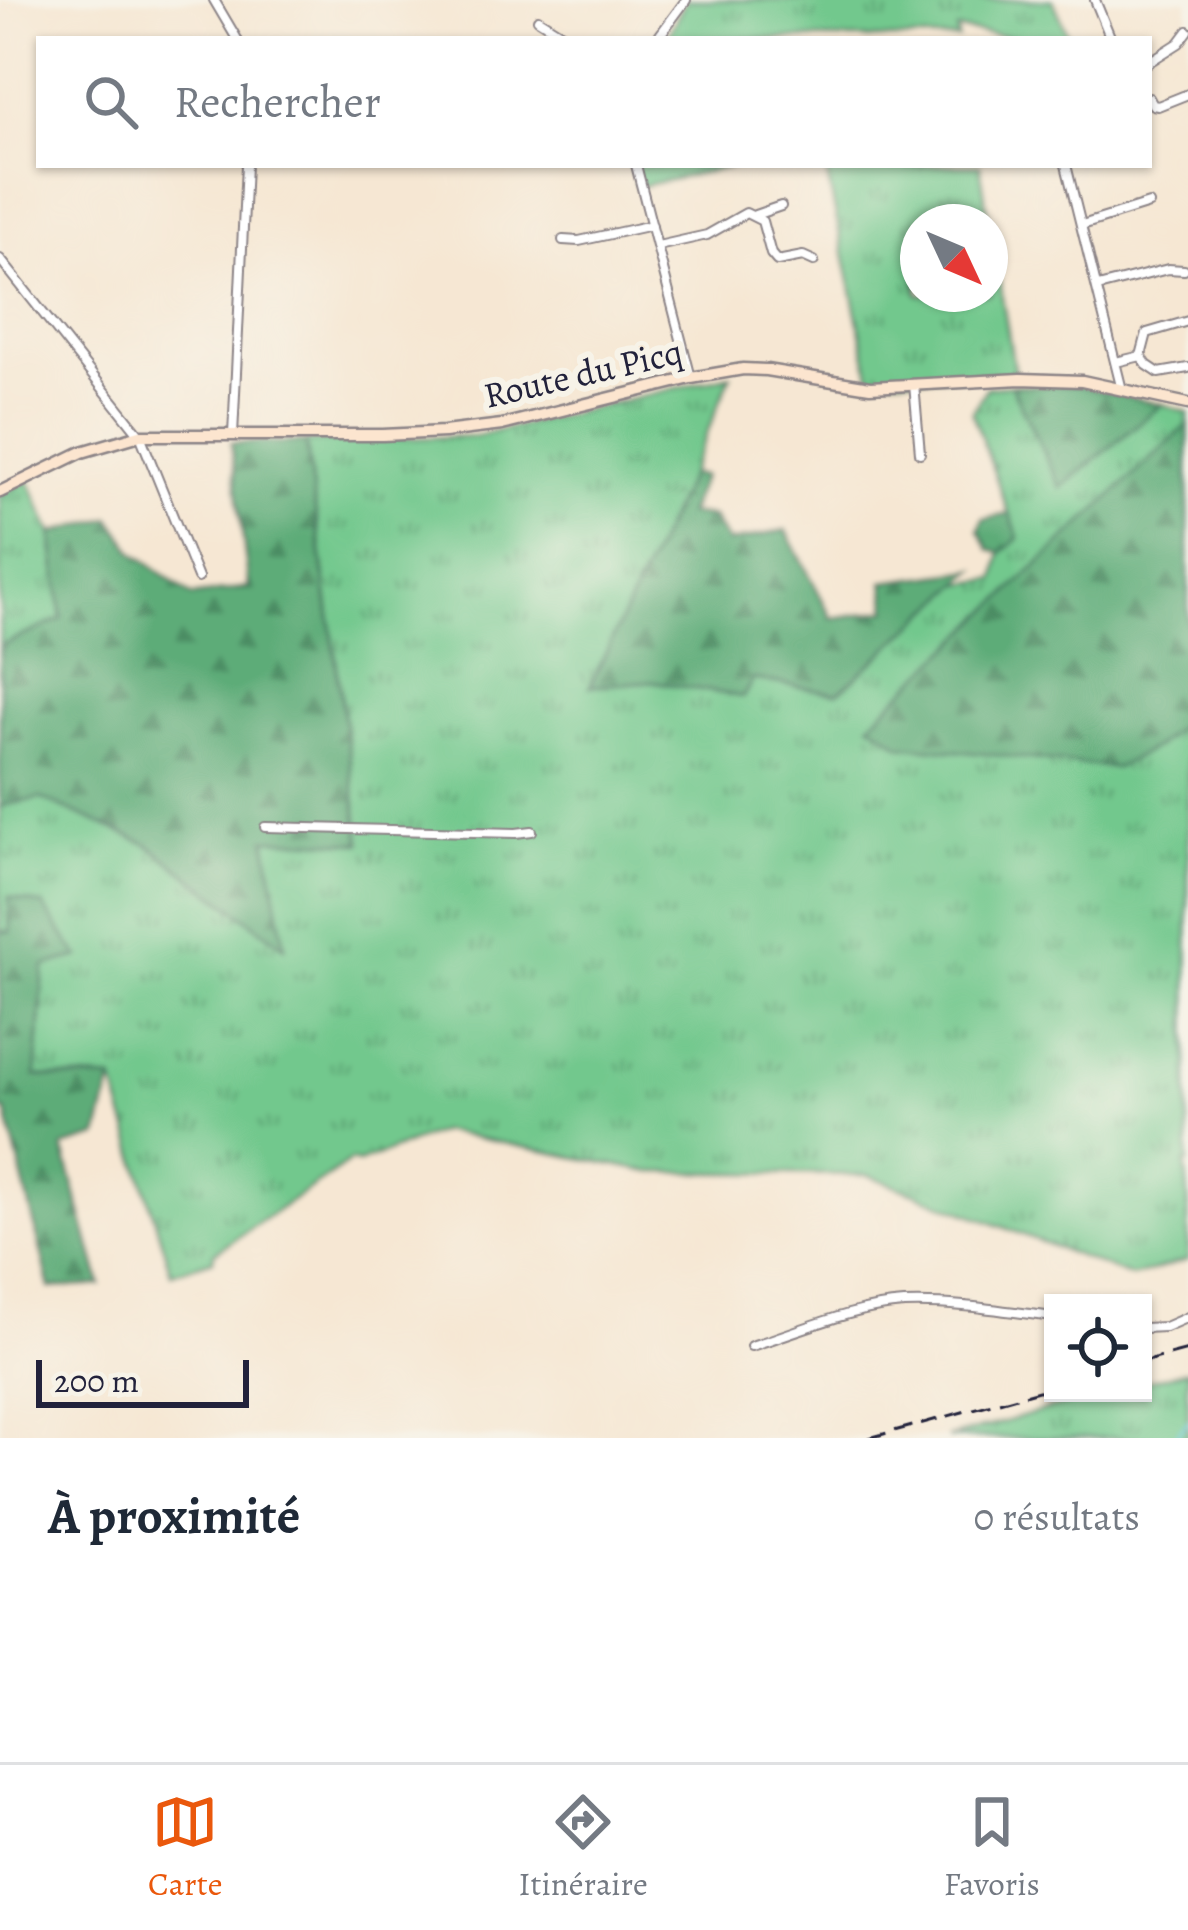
<!DOCTYPE html>
<html lang="fr">
<head>
<meta charset="utf-8">
<style>
	body { margin:0; font-family:Alegreya,serif; background:#f6f6f7; color:#1f2937 }
	.controls { position:absolute; right:36px; bottom:36px; display:grid; overflow:hidden; border-radius:0px; box-shadow:0 3px 9px #0004 }
	.controls button { width:108px; height:108px; display:grid; place-items:center; padding:0; border:0; border-bottom:3px solid #e0e1e3; background:#fff; color:#1f2937; font:60px sans-serif }
	.compass { position:absolute; left:900px; top:204px; width:108px; height:108px; border-radius:50%; background:#fff; box-shadow:0 3px 9px #0004; rotate:134deg }
	.scale { position:absolute; left:36px; bottom:30px; width:213px; box-sizing:border-box; padding-left:12px; border:6px solid #22223b; border-top:0; font-size:33px; line-height:42px; white-space:nowrap; color:#22223b; -webkit-text-stroke:9px #f7f3e8; paint-order:stroke }
	.list { margin:0; padding:0; list-style:none }
	h2 { display:flex; justify-content:space-between; align-items:center; height:156px; margin:0; padding:0 48px; font-size:51px }
	h2 small { font-size:39px; font-weight:400; color:#747a83 }
	.icon { flex:none; width:66px; height:66px; fill:none; stroke:currentColor; stroke-width:2; stroke-linecap:round; stroke-linejoin:round }
	.map { position:relative; flex:none; width:1188px; height:1438px; overflow:hidden }
	.search { position:absolute; background:#fff; box-shadow:0 3px 9px #0004; left:36px; right:36px; top:36px; height:132px; display:flex; align-items:center; gap:30px; box-sizing:border-box; padding:0 42px; border-radius:0px; color:#747a83; font-size:45px }
	.sheet { height:324px; background:#fff }
	nav { display:flex; justify-content:space-around; align-items:center; box-sizing:border-box; height:168px; border-top:3px solid #e0e1e3; background:#fff; font-size:33px; color:#747a83 }
	nav a { display:grid; justify-items:center; gap:6px }
	nav .on { color:#ea580c }
	.map>svg:first-child { display:block }
	.grass { fill:url(#grass-tufts); stroke:#4a7564; stroke-width:3 }
	.forest { fill:url(#forest-firs); stroke:#40675a; stroke-width:3 }
	.lines { fill:none; stroke-linecap:round; stroke-linejoin:round }
	.stream { stroke:#62c7e0; stroke-width:3 }
	.street-casing { stroke:#8c8487; stroke-width:12 }
	.secondary-casing { stroke:#8c8487; stroke-width:15 }
	.street { stroke:#fff; stroke-width:8 }
	.secondary { stroke:#fce5cf; stroke-width:10 }
	.rail { stroke:#22223b; stroke-width:3; stroke-dasharray:18 9; stroke-linecap:butt }
	.labels { text-anchor:middle; dominant-baseline:central; stroke-width:12; stroke-linejoin:round; paint-order:stroke }
	.street-label { font-size:36px; fill:#22223b; stroke:#f7f3e8 }
</style>
</head>
<body>
<div class="map">
<svg width="1188" height="1438" viewBox="0 0 1188 1438">
	<defs>
		<pattern id="grass-tufts" width="24" height="20" patternUnits="userSpaceOnUse" patternTransform="scale(3)"><rect width="24" height="20" fill="#72c88d"/><path d="M3 7l-1-3M5 7V3M7 7l1-3M15 17l-1-3M17 17v-4M19 17l1-3" fill="none" stroke="#5da274"/></pattern>
		<pattern id="forest-firs" width="22" height="20" patternUnits="userSpaceOnUse" patternTransform="scale(3)"><rect width="22" height="20" fill="#5dac78"/><path d="M5 1l3.5 6h-7zM16 11l3.5 6h-7z" fill="#4c8c64"/></pattern>
	</defs>
	<rect width="100%" height="100%" fill="#f7f3e8"/>
	<filter id="ink" filterUnits="userSpaceOnUse"><feTurbulence type="fractalNoise" baseFrequency=".00833" numOctaves="2"/><feDisplacementMap in="SourceGraphic" scale="24" xChannelSelector="R" yChannelSelector="G"/><feConvolveMatrix kernelMatrix="1 2 1 2 8 2 1 2 1" color-interpolation-filters="sRGB"/></filter>
	<filter id="wash" filterUnits="userSpaceOnUse"><feTurbulence type="fractalNoise" baseFrequency=".004" numOctaves="4" result="noise"/><feDisplacementMap in="SourceGraphic" scale="48" xChannelSelector="R" yChannelSelector="G"/><feGaussianBlur stdDeviation="2.7" result="paint"/><feColorMatrix in="noise" values="0 0 0 0 0 0 0 0 0 0 0 0 0 0 0 0 0 1.4 0 .05"/><feComposite in="paint" operator="in"/></filter>
	<g filter="url(#wash)">
		<rect width="100%" height="100%" fill="#f6e7d3"/>
		<!-- grass -->
		<path class="grass" d="M686,0h367l17,39h-43l-70,-9 1,9h-292z
			M632,165h106l-101,22z
			M825,165h155l9,57h-71v72h72v-68l25,148 -144,5z
			M731,375l-41,99 -98,212 60,-5 91,16 9,-18 86,14 122,-109 36,-5 5,-26 17,-15 -46,-126 15,-25 24,-2 50,103 101,-84 26,8 -31,334 31,-28v445h-3l3,36v61l-56,17 -264,-102 -217,-3 -210,-41 -83,32 -7,-2 -137,92 -1,7 -42,13 -58,-193 -77,-3 8,-111 34,-10 -78,-25v-125l41,-8 106,46 137,102 -19,-107 96,3 -55,-400 171,-6z
			M29,481l23,52 10,86 -58,25 -4,7v-158z
			M1188,1370v68h-241l159,-45h37v-11z"/>
		<!-- forest -->
		<path class="forest" d="M1011,385l68,1 83,18 -101,84z
			M1188,424v294l-31,28 -41,22 -215,-23 -31,-22z
			M306,442l55,401 -95,-4 19,108 -138,-103 -106,-46 -41,8v-155l4,-7 58,-25 -10,-86 59,-15 24,35 57,43 57,-9 -18,-144z
			M690,474l13,2 -15,38 24,3 16,26 58,-13 46,88 56,-8 -4,-28 91,-12 -137,123 -85,-14 -10,18 -91,-16 -62,5z
			M1010,514l9,24 -18,15 -11,-3 -11,-20 4,-11z
			M9,897l34,8 36,52 -35,9 -8,110 77,4 -15,57 -35,10 38,138 -51,3 -44,-178 -6,1v-180l10,1z"/>
		<g class="lines">
			<!-- stream -->
			<path class="stream" d="M1174,1438l14,-17"/>
		</g>
	</g>
	<g filter="url(#ink)">
		<g class="lines">
			<defs>
				<path id="street" d="M214,0l23,39
					M1095,0l16,39
					M538,19l32,20
					M657,39l29,-39
					M1149,62l30,-19 9,-12
					M1149,98l4,7 5,1 30,-12
					M636,165l55,213
					M1066,165l56,225
					M755,215l26,-9
					M1082,225l67,-21
					M563,240l16,1 73,-16
					M658,246l49,-11 39,-22 16,8 9,33 6,7 26,-5 11,5
					M0,259l140,176 58,143
					M1098,287l70,-18 16,1
					M1188,321l-41,12 -6,23 6,9 12,8 29,-5
					M1116,362l25,-6
					M914,384l6,69
					M233,435l13,-270
					M265,827l251,6 16,-2
					M1143,1328l22,-1 23,-10
					M751,1346c49,-15 102,-39 153,-42 50,-2 100,7 149,13"/>
				<path id="secondary" d="M0,492l82,-40 58,-17h243l61,-3 58,-7 189,-47 52,-9 23,1 104,17 151,-8 61,2 106,23"/>
			</defs>
			<!-- street casing -->
			<use href="#street" class="street-casing"/>
			<!-- secondary casing -->
			<use href="#secondary" class="secondary-casing"/>
			<!-- street -->
			<use href="#street" class="street"/>
			<!-- secondary -->
			<use href="#secondary" class="secondary"/>
			<!-- rail -->
			<path class="rail" d="M1143,1362l45,-12
				M869,1438l184,-51"/>
		</g>
	</g>
	<g class="labels">
		<!-- street labels -->
		<g class="street-label">
			<text transform="translate(583 373) rotate(-13)">Route du Picq</text>
		</g>
	</g>
</svg>
<div class="controls">
<button><svg class="icon" aria-label="locate" viewBox="0 0 24 24"><circle cx="12" cy="12" r="6"/><path d="M12 2v4M12 18v4M2 12h4M18 12h4"/></svg></button>
</div>
<svg class="compass" viewBox="-18 -18 36 36"><path d="M0-13l5 13h-10z" fill="#e53935"/><path d="M0 13l5-13h-10z" fill="#747a83"/></svg>
<div class="scale">200 m</div>
<div class="search"><svg class="icon" aria-label="search" viewBox="0 0 24 24"><circle cx="10" cy="10" r="6"/><path d="M15 15l6 6"/></svg>Rechercher</div>
</div>
<section class="sheet">
<h2>À proximité<small>0 résultats</small></h2>
<ul class="list">
</ul>
</section>
<nav>
<a class="on"><svg class="icon" aria-label="map" viewBox="0 0 24 24"><path d="M3 6l6-2 6 2 6-2v14l-6 2-6-2-6 2zM9 4v14M15 6v14"/></svg>Carte</a>
<a><svg class="icon" aria-label="directions" viewBox="0 0 24 24"><path d="M12 3l9 9-9 9-9-9zM9 14v-3h6M13 9l2 2-2 2"/></svg>Itinéraire</a>
<a><svg class="icon" aria-label="saved" viewBox="0 0 24 24"><path d="M7 4h10v16l-5-4-5 4z"/></svg>Favoris</a>
</nav>
</body>
</html>
